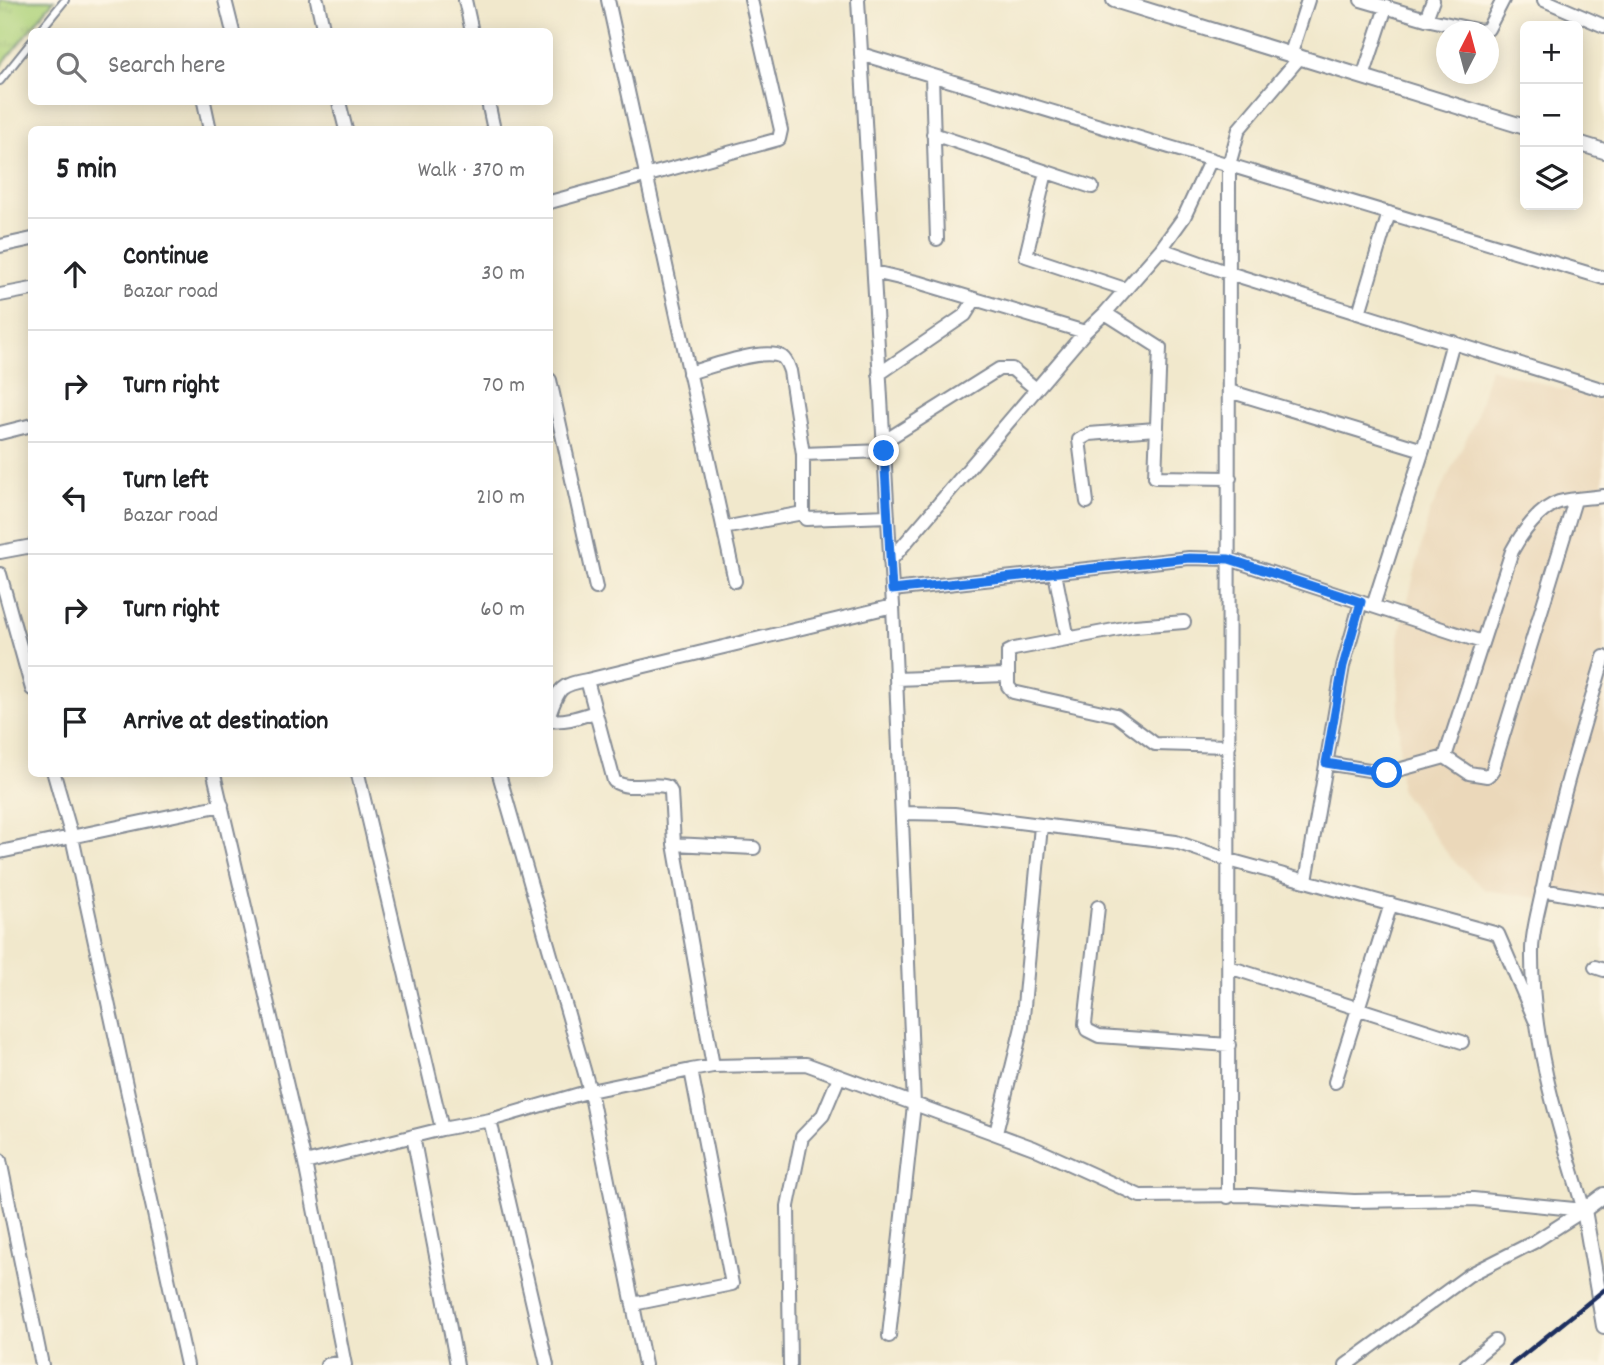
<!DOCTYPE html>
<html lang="en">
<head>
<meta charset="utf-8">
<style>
	body { margin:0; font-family:Dekko,sans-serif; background:#f6f6f6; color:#202124 }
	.controls { position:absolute; right:21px; top:21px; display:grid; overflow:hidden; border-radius:10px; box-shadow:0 4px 18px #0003 }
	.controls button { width:63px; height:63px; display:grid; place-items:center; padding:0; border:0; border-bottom:2px solid #e0e0e0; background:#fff; color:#202124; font:35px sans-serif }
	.compass { position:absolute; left:1436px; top:21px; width:63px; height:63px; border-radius:50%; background:#fff; box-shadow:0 4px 18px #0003; rotate:6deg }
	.stop { position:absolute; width:21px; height:21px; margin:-16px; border:5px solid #1a73e8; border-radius:50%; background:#fff }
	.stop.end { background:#1a73e8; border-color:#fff; box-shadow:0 2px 7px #0008 }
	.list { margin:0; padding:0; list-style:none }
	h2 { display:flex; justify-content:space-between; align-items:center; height:91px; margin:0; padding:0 28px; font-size:30px }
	h2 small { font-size:23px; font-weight:400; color:#757577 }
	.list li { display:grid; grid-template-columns:46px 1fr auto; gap:21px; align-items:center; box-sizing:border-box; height:112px; padding:0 28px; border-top:2px solid #e0e0e0 }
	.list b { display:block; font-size:26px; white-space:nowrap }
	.list p { margin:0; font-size:23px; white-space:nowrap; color:#757577 }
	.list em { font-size:23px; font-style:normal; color:#757577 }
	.icon { flex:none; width:38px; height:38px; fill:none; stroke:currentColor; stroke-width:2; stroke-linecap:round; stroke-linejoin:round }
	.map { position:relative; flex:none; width:1604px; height:1365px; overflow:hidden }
	.search { position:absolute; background:#fff; box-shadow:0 4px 18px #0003; left:28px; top:28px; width:525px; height:77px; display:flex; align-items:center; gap:18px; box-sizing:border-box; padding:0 24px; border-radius:10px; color:#757577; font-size:26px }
	.panel { position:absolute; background:#fff; box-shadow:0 4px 18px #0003; left:28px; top:126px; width:525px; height:651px; border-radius:10px }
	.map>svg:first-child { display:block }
	.built { fill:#ebd8ba }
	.grass { fill:url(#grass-tufts); stroke:#65816d; stroke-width:2 }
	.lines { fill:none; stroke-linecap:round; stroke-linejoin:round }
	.service-casing { stroke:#868c95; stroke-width:10 }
	.minor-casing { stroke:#868c95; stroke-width:16 }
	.tertiary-casing { stroke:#868c95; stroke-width:18 }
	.service { stroke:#fff; stroke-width:6 }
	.minor { stroke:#fff; stroke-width:12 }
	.tertiary { stroke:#fff; stroke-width:14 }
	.rail { stroke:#1b2f5e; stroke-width:4.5 }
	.route { stroke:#1a73e8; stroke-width:9 }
</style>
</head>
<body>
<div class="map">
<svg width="1604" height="1365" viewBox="0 0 1604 1365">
	<defs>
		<pattern id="grass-tufts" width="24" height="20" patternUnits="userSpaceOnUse" patternTransform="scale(1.75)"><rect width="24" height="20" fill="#afd37c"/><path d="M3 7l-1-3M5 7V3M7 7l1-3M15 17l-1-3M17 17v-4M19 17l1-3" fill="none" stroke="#96b56e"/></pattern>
	</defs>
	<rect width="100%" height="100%" fill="#fcf5e5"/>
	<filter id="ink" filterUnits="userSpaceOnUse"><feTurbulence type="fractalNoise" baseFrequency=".0143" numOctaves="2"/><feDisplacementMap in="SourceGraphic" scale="14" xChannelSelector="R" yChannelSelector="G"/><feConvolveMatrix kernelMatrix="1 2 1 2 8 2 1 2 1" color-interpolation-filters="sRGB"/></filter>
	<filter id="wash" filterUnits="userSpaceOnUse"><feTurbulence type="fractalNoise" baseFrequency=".00686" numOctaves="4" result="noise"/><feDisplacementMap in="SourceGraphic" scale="28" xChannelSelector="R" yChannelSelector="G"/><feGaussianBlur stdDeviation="1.57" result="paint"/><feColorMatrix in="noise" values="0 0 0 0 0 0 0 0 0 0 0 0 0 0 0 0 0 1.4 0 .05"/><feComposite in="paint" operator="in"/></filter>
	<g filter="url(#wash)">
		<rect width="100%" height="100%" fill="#f1e8cc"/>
		<!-- built -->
		<path class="built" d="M1490,368l114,34v506l-119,-18 -35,-33 -50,-68 -2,-148 31,-127 46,-93z"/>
		<!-- grass -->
		<path class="grass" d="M0,0h54l-54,67z"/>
	</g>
	<g filter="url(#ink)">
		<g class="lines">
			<defs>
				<path id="service" d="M39,32l26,-32
					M0,81l32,-40"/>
				<path id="minor" d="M225,0l8,32
					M317,0l7,32
					M465,0l7,32
					M608,0l127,581
					M858,0l35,606 21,499 -25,231
					M1361,0l65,19 55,12 7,-2 15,-29
					M1544,0l60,26
					M1426,19l7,-19
					M1291,53l17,-53
					M861,54l743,224
					M932,76l5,163
					M1363,77l23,-70
					M204,102l6,28
					M339,102l7,28
					M488,102l6,28
					M933,134l159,53
					M1046,172l-20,84 99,33
					M550,202l229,-63 2,-9 -30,-130
					M0,246l32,-7
					M1161,249l68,24 375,117
					M874,272l47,11 164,49 -195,229
					M0,295l32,-6
					M1105,313l55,35 -5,129 75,1
					M1359,313l30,-100
					M1085,332l20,-19 56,-64 23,-32 27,-58
					M689,373c20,-6 75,-26 93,-16 5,4 6,9 8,14l13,83 81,-3
					M879,374l86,-59 10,-16
					M550,380l46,208
					M1229,391l194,59
					M0,433l32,-8
					M883,442l116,-73h13l24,20
					M803,454v59l3,6 82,-3
					M1087,502l-8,-62 10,-6 67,-5
					M723,528l80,-15
					M0,552l32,-6
					M1055,573l13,66
					M0,574l32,115
					M892,590l297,-32 40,1 253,83
					M1373,606l50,-156 30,-108
					M1184,622l-49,4 -121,23 -6,3v34l5,6 103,23 39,29 74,2
					M896,679l110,-4
					M550,713c9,-25 10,-28 37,-33
					M550,720c16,2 29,-3 45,-8
					M1445,757l24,16 18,3 5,-4 83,-272
					M1445,757l67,-206c9,-17 28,-43 47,-49 14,-4 31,-4 45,-6
					M1326,763l61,10 58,-16
					M54,774l18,63 115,528
					M214,774l91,389 40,202
					M358,774l84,355
					M499,774l91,317 55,274
					M903,813l51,1 222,28 53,18 269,74 37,86
					M674,844l-3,-52 -3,-5c-16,-6 -39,5 -54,-6l-27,-101 306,-74
					M0,852l222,-47
					M1306,881l37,-215 18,-64
					M1542,890l62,11
					M1098,907l-13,117 2,6 12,6 130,9
					M1229,967l233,75
					M1595,967l9,3
					M713,1066l-39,-222 80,4
					M1335,1082l56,-178
					M490,1120l57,245
					M996,1133l26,-106 19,-201
					M413,1136l44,229
					M0,1160l42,205
					M305,1163l137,-34 48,-9 100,-29 101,-21 22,-4 93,-2 228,84 106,48 110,-1 104,6 119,-2 111,11
					M1228,1197l1,-1032 10,-36 61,-72
					M1584,1210c-26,-85 -53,-169 -52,-259 0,-19 6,-39 10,-58 14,-80 39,-158 62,-236
					M633,1304l99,-20 -41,-214
					M327,1365l17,-3
					M790,1365l-2,-159 14,-69 21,-22 16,-38
					M1346,1365l123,-90 65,-33 50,-32
					M1466,1365l29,-24"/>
				<path id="tertiary" d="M1114,0l411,127
					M1578,143l26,8
					M1604,1195l-20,15 20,116"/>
			</defs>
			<!-- service casing -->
			<use href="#service" class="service-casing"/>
			<!-- minor casing -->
			<use href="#minor" class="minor-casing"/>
			<!-- tertiary casing -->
			<use href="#tertiary" class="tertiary-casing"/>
			<!-- service -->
			<use href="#service" class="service"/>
			<!-- minor -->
			<use href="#minor" class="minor"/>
			<!-- tertiary -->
			<use href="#tertiary" class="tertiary"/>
			<!-- rail -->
			<path class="rail" d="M1511,1365l93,-75"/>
		</g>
	</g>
	<g class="lines" filter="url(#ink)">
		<!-- route -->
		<path class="route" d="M884,451l8,139 297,-32 40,1 132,43 -18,64 -17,97 61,10"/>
	</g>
</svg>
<div class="controls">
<button>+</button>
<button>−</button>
<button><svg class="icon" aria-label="layers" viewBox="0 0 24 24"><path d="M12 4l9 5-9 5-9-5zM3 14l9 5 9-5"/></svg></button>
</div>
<svg class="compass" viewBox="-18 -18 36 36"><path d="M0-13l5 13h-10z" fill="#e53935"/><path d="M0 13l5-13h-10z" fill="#757577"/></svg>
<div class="stop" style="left:1387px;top:773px"></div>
<div class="stop end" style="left:884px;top:451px"></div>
<div class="search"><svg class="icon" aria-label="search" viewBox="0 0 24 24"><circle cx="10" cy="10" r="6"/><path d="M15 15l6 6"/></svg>Search here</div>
<section class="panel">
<h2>5 min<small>Walk · 370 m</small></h2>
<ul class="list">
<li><svg class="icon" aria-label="ahead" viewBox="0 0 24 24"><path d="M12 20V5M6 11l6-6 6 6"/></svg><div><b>Continue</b><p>Bazar road</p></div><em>30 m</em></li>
<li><svg class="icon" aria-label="right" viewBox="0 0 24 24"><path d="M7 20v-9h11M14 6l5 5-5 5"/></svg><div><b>Turn right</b></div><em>70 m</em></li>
<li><svg class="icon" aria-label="left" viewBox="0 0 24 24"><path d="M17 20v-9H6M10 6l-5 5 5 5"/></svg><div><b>Turn left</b><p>Bazar road</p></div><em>210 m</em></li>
<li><svg class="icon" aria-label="right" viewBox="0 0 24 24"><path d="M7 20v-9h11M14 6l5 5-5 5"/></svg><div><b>Turn right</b></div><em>60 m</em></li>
<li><svg class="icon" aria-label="arrive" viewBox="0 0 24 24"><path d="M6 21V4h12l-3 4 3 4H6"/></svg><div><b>Arrive at destination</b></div></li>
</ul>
</section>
</div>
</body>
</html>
